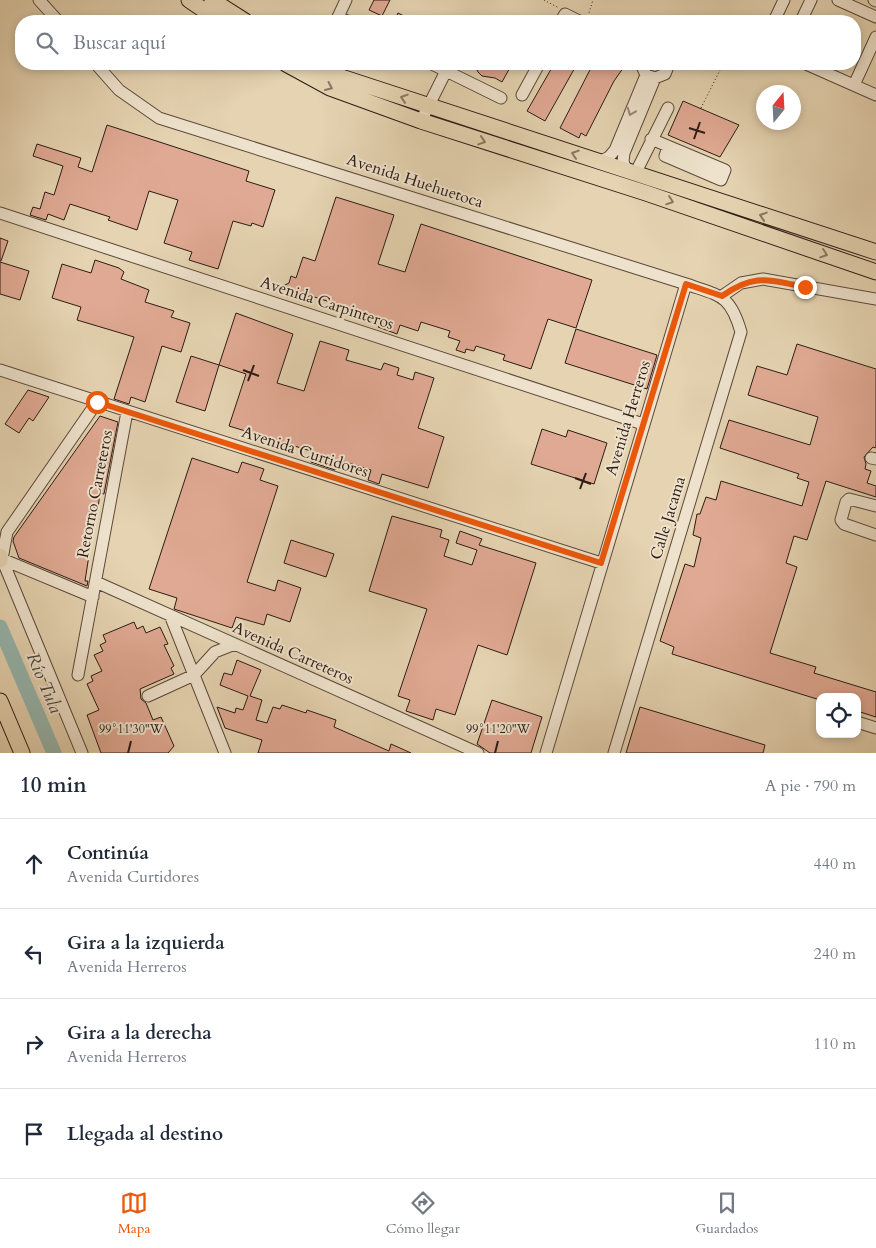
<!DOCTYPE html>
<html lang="es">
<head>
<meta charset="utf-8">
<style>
	body { margin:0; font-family:Cardo,serif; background:#f2f2f3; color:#1f2937 }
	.controls { position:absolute; right:15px; bottom:15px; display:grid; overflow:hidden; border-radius:10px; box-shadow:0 2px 8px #0003 }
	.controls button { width:45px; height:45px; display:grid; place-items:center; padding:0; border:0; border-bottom:1px solid #e0e1e3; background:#fff; color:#1f2937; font:25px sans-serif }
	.compass { position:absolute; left:756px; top:85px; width:45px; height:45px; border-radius:50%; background:#fff; box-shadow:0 2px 8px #0003; rotate:18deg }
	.stop { position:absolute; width:15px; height:15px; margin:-11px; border:4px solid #ea580c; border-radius:50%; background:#fff }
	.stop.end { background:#ea580c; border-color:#fff; box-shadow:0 1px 5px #0008 }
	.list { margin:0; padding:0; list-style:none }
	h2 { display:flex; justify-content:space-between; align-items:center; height:65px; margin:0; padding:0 20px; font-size:21px }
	h2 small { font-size:16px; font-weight:400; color:#747a83 }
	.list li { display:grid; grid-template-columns:32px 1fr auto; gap:15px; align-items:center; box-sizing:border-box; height:90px; padding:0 20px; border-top:1px solid #e0e1e3 }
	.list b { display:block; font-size:19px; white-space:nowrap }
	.list p { margin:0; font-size:16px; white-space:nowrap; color:#747a83 }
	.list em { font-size:16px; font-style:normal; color:#747a83 }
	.icon { flex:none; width:28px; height:28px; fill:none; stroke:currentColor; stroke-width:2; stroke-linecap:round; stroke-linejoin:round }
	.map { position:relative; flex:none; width:876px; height:753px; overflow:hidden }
	.search { position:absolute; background:#fff; box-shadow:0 2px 8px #0003; left:15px; right:15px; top:15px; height:55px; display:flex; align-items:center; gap:12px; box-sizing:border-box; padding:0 18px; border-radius:20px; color:#747a83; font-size:19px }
	.sheet { height:425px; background:#fff }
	nav { display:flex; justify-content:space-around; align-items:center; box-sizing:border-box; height:70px; border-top:1px solid #e0e1e3; background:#fff; font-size:14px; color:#747a83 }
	nav a { display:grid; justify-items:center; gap:2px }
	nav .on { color:#ea580c }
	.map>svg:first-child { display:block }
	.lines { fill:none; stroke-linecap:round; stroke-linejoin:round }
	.river { stroke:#96b7ae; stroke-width:15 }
	.building { fill:#e0a993; stroke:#2d1b14 }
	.minor-casing { stroke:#5b493b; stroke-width:13 }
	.major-casing { stroke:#2d1b14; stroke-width:17 }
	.path { stroke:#2d1b14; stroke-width:1; stroke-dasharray:1 2.5; stroke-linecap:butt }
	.minor { stroke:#eee2cc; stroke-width:11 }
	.major { stroke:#e5d3b1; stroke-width:15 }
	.oneway { stroke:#897762 }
	.oneway2 { stroke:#978879 }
	.route { stroke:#ea580c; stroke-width:6 }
	.ticks { fill:none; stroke:#2d1b14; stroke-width:2 }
	.labels { text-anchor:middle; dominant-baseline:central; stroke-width:4; stroke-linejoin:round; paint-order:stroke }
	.street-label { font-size:16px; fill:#2d1b14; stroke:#eee2cc }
	.water-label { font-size:18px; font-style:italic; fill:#4c4a42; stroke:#eee2cc }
	.ticks-label { font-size:12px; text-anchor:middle; fill:#2d1b14; stroke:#eee2cc; stroke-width:4; stroke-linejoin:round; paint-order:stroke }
</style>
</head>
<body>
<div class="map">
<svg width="876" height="753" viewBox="0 0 876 753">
	<rect width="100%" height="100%" fill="#e5d3b1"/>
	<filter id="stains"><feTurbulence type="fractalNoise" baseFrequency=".004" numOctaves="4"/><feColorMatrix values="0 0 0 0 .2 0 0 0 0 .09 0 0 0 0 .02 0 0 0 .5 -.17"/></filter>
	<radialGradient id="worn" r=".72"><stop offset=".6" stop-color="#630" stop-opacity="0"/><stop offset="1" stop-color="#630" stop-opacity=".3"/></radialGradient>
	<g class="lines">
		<!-- river -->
		<path class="river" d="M0,627l54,126"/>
	</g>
	<!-- building -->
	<path class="building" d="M374,0h16l-8,16 -13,-6z
		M398,13l16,8h-20z
		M474,64h38l-10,18 -7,-4 -13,-2 -4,-4z
		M554,64h23l-32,57 -18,-10z
		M593,64h33l-12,17 -28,55 -5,-3 -2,5 -19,-10z
		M683,101l56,24 -19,32 -52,-22z
		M107,125l142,46 -3,10 29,9 -12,37 -11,-4 -1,3 -18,-5 -15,48 -29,-9 3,-8 -28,-9 14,-43 -29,-9 -12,39 -29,-10 2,-3 -40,-13 -6,16 -16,-6 -2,6 -16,-5 3,-8 7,2 5,-17 9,3 9,-29 -30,-10 4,-12 44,14 -3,9 14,5z
		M336,197l58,18 -16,49 27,8 16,-48 171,56 -16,48 -28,-9 -17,50 -28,-9 2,-5 -29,-9 -2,5 -8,-2 -1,4 -9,-3 4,-9 -12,-4 2,-6 -29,-9 -3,9 -18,-6 -3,9 -19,-7 3,-8 -20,-7 -59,-19 -15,4 -6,-10 8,-4 2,-7 5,2 7,-21 12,4z
		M0,238l8,3 -7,20h-1z
		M95,260l24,8 5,4 -3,7 28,11 -4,12 29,9 -3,6 19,6 -9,29 -19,-6 -17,56 -14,-5 -2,7 -15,-5 20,-62 -57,-17 4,-13 -29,-9 10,-34 29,9z
		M0,262l29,9 -9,29 -20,-6z
		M236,313l57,21 -16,49 27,8 16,-50 29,9 -3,10 35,10 3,-7 15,5 -2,7 16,5 2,-8 19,6 -16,50 26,9 -16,51 -46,-14 -3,10 -11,-4 3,-10 -28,-9v2l-5,-2 -3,9 -24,-8 3,-10 -85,-26 17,-52 -27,-9z
		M576,329l81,26 -10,34 -82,-26z
		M797,344l79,25v79l-3,-1 -9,10 2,7 -1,5 6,2 -4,12 9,3v11l-50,-16 -19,59 -13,-4 -8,27 11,4 -27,86 46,14 -2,6 62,19v25l-19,-6v-14h-37v3l-148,-46 2,-7 -14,-6 25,-77 9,3 3,-13 4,-16 -8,-3 4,-21h3l6,-17 10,3 5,-19 81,25 7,-24 -12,-4 2,-4 -79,-26 9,-28 81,25 8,-28 -70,-22 9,-29 30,9z
		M191,356l28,9 -14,46 -29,-9z
		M28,390l21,7 -16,24 -4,-3 -10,15 -14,-9z
		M100,416l18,6 -14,72 -4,-1 -2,15 -7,-1 -9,47 7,1 -4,26h3l-1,5 -68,-28 -6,-17 1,-4z
		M542,429l24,8 2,-7 39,13 -13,41 -63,-20z
		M192,458l46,15 4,-11 22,7 -4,11 18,6 -31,96 28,9 3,-11 23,8 -11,34 -23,-8 -3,11 -28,-8 -4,11 -58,-19 3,-11 -28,-9z
		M392,516l50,14 -2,7 9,3 -5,16 28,9 5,-15 -21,-7 4,-12 22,8 -3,6 57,18 -29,92 -29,-10 -23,70 -19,-6 -3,11 -27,-9 4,-11 -12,-4 29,-87 -58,-18z
		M291,540l43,14 -8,23 -42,-14z
		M134,622l3,7 6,-3 3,7 14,-6 8,17 -4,1 10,21 -3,2 3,6 -34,15 1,10 5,4 7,17 8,-3 13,29 -6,7h-67l-14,-38 12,-5 -12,-26 6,-3 -2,-5 11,-5 -8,-16 9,-4 -3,-6 6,-3 -3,-7z
		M237,660l24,10 -11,26 12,4 -6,20 11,3 6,-16 7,2 2,-4 24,8 1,-3 29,10 -2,7 55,24 2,-7 20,9h-153l4,-13 -37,-12 -8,-21 18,6 1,-5 7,2 5,-14 -28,-11 4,-12 8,2z
		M492,700l50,17 -11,36h-41l-13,-9z
		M640,707l125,38 -2,8h-137z"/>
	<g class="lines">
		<defs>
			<path id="minor" d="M39,0l19,21
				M346,0l-8,17 9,4
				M838,0l38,17
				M874,0l2,1
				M561,21l4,-7 14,7
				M774,21l10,-21
				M801,21l10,-21
				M96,64l23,26 40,28 527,166c34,12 44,10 55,48l-127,421
				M432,64l69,34
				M641,64l5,11 9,3 10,-4 4,-10
				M806,64l70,31
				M854,85l22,-48
				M522,95l17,-31
				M421,121l25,-50
				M651,139l74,31 -4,10 -56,-24 3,-10
				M599,162l10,-5 6,-7 31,-75
				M627,171l-4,-9 1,-9 31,-75
				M635,174l33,-66
				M0,213l643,211
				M722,296l19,-13 22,-4 113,20
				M0,370l601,193
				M871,458l5,1
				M876,506l-27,-7 -3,3 -5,18 3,4 32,11
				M2,559l91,38
				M96,582l382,171
				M170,615l55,138
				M78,675l49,-263
				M148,696l46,-21 21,-23 20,-8
				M857,722l19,6
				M82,753l-80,-194 5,-27 90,-130
				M546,753l140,-469"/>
			<path id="major" d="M189,0l31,21
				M212,0l33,21
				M286,64l44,24 91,33 225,72 230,79
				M313,64l22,11 541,177
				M0,556v4
				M0,701l22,52"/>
		</defs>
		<!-- minor casing -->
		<use href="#minor" class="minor-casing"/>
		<!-- major casing -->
		<use href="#major" class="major-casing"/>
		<!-- path -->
		<path class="path" d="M544,0l15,8
			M588,16l5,-16
			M701,108l22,-44"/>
		<!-- minor -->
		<use href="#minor" class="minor"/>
		<!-- major -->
		<use href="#major" class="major"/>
	</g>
	<!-- one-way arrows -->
	<defs><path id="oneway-chevron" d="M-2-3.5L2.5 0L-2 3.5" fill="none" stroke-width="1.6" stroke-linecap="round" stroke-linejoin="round" transform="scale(1.25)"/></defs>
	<g class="oneway">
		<use href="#oneway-chevron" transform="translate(329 87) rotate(24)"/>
		<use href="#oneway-chevron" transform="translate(404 98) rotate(-162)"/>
		<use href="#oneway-chevron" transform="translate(482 141) rotate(18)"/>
		<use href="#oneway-chevron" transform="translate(575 154) rotate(-162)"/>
		<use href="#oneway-chevron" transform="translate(670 201) rotate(19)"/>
		<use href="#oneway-chevron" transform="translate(763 216) rotate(-162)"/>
		<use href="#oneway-chevron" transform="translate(824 254) rotate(19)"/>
	</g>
	<use class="oneway2" href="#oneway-chevron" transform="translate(631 112) rotate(112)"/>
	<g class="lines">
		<!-- route -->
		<path class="route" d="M97,402l504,161 85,-279 36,12c33,-23 46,-16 83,-9"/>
	</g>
	<!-- ticks -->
	<path class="ticks" d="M689,128l16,5M694,139l6,-17M243,370l16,6M248,381l6,-16M575,478l16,6M580,489l6,-16M128,753l3,-12M495,753l3,-12"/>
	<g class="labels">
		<!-- street labels -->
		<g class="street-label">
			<text transform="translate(415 181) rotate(18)">Avenida Huehuetoca</text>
			<text transform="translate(327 303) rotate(18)">Avenida Carpinteros</text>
			<text transform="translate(628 418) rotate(-73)">Avenida Herreros</text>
			<text transform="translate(305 452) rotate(18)">Avenida Curtidores</text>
			<text transform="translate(95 494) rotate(-79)">Retorno Carreteros</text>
			<text transform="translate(668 518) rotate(-73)">Calle Jacama</text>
			<text transform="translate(293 653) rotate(24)">Avenida Carreteros</text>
		</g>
		<!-- water labels -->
		<g class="water-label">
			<text transform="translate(44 683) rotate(67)">Río Tula</text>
		</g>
	</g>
	<g class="ticks-label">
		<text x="131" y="733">99°11'30"W</text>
		<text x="498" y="733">99°11'20"W</text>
	</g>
	<rect width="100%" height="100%" filter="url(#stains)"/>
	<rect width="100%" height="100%" fill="url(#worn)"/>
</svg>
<div class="controls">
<button><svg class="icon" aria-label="locate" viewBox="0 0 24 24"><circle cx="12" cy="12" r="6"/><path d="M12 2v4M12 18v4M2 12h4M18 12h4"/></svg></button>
</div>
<svg class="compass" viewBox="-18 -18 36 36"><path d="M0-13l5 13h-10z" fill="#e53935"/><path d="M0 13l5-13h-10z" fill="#747a83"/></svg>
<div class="stop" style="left:97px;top:402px"></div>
<div class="stop end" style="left:805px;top:287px"></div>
<div class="search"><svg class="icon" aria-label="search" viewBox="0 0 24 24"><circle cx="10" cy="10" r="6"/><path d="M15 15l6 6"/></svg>Buscar aquí</div>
</div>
<section class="sheet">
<h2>10 min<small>A pie · 790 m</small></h2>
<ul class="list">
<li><svg class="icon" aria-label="ahead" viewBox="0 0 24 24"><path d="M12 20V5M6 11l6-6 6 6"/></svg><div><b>Continúa</b><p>Avenida Curtidores</p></div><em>440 m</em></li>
<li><svg class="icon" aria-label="left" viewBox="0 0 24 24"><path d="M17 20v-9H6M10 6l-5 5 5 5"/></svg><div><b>Gira a la izquierda</b><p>Avenida Herreros</p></div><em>240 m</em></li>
<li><svg class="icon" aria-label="right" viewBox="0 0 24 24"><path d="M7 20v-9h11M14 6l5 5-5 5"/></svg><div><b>Gira a la derecha</b><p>Avenida Herreros</p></div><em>110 m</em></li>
<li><svg class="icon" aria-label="arrive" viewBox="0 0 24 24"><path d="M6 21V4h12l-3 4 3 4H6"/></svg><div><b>Llegada al destino</b></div></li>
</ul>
</section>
<nav>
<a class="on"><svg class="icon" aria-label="map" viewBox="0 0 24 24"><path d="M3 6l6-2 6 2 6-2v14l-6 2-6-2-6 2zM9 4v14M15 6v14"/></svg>Mapa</a>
<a><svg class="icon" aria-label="directions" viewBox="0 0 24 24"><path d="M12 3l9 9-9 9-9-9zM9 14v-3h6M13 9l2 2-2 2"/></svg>Cómo llegar</a>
<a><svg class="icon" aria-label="saved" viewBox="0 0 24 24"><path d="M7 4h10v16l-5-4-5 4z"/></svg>Guardados</a>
</nav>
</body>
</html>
